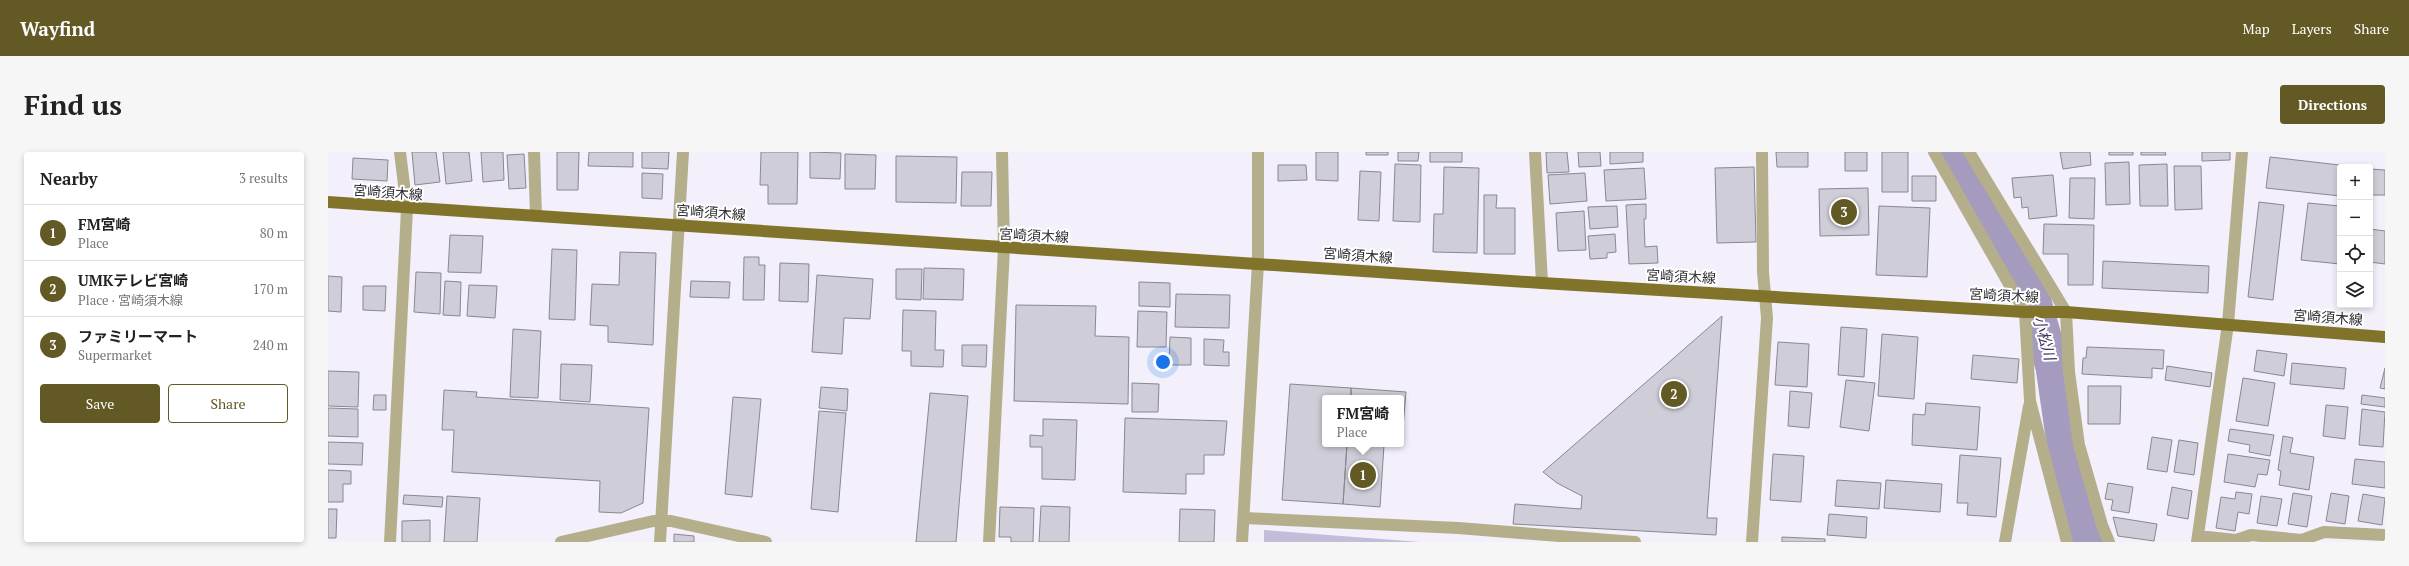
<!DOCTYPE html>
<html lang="en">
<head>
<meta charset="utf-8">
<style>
	body { margin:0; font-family:"PT Serif","Noto Sans JP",serif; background:#f6f6f6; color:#222 }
	.controls { position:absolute; right:12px; top:12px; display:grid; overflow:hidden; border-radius:4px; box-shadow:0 2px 6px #0003 }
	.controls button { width:36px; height:36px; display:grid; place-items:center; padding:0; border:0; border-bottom:1px solid #e0e0e0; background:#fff; color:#222; font:20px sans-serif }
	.you { position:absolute; left:835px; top:210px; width:14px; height:14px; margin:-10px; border:3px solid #fff; border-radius:50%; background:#1a73e8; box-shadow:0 0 0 6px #1a73e833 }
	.badge { display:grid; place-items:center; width:26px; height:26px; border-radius:50%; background:#625925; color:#fff; font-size:13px; font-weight:700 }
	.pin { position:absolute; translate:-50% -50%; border:2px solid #fff; box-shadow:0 1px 4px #0006 }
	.popup { position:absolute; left:994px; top:243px; width:82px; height:52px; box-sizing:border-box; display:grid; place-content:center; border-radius:4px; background:#fff; filter:drop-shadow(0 1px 3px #0005); font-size:13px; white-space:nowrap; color:#767676 }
	.popup b { font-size:15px; color:#222 }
	.popup::after { content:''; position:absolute; left:50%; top:100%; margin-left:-8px; border:8px solid transparent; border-top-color:#fff }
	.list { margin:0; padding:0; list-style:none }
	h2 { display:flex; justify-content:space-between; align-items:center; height:52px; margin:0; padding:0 16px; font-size:17px }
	h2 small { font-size:13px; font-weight:400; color:#767676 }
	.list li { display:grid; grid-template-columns:26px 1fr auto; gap:12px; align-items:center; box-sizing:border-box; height:56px; padding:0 16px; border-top:1px solid #e0e0e0 }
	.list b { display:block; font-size:15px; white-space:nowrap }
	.list p { margin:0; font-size:13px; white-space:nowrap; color:#767676 }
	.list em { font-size:13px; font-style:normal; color:#767676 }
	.actions { display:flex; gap:8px; padding:12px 16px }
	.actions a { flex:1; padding:9px 0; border:1px solid #625925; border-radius:4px; text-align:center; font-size:14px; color:#625925 }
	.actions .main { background:#625925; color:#fff }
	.icon { flex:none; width:22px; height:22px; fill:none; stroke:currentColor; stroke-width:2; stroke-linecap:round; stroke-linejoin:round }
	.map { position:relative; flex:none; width:2057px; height:390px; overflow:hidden; border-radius:4px }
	header { display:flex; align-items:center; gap:24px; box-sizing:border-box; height:56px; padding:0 20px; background:#625925; color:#fff }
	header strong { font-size:19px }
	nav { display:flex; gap:22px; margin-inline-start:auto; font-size:14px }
	.intro { display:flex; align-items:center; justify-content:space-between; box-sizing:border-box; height:96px; padding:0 24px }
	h1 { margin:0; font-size:28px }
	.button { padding:10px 18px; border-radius:4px; background:#625925; color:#fff; font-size:14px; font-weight:700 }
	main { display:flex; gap:24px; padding:0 24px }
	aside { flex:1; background:#fff; border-radius:4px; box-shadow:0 2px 6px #0003 }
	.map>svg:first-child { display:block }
	.green { fill:#c4bdda }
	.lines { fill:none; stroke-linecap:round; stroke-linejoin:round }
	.river { stroke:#a49bbe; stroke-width:35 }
	.building { fill:#cfcdd7; stroke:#898791 }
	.minor { stroke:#b4ae8a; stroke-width:12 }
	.major { stroke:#81742a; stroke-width:12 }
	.labels { text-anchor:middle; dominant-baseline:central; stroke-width:4; stroke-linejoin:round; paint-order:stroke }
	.street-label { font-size:14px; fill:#2f2e32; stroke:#fff }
	.water-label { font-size:15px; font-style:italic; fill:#3d2d5d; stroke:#fff }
</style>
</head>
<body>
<header>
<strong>Wayfind</strong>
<nav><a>Map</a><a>Layers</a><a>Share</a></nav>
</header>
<div class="intro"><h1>Find us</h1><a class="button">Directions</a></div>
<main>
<aside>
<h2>Nearby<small>3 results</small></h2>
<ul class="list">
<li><span class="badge">1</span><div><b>FM宮崎</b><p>Place</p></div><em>80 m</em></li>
<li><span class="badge">2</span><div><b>UMKテレビ宮崎</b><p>Place · 宮崎須木線</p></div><em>170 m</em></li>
<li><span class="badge">3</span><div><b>ファミリーマート</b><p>Supermarket</p></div><em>240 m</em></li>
</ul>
<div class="actions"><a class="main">Save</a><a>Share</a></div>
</aside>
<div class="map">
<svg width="2057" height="390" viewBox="0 0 2057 390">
	<rect width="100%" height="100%" fill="#f3f0fc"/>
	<!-- green -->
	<path class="green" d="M936,378l156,12h-156z"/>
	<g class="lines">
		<!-- river -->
		<path class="river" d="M1623,0l77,130 25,85 21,145 13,30"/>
	</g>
	<!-- building -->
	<path class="building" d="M84,0h24l4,30 -25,3z
		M115,0h26l3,29 -26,3z
		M153,0h22l1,28 -21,2z
		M229,0h22l-1,38h-21z
		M261,0h44v15l-45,-1z
		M314,0h27l-1,17 -26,-1z
		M433,0h37l-1,52h-29v-19h-8z
		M482,0l31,1 -1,26 -30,-1z
		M988,0h22v29l-22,-1z
		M1038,0h22v3h-22z
		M1070,0h21l-1,9h-20z
		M1102,0h32v10h-32z
		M1218,0h21l2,20 -22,1z
		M1250,0h22l1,14 -22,1z
		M1282,0h33v10l-33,2z
		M1448,0h32v15h-31z
		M1517,0h22v19h-22z
		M1554,0h26v40h-26z
		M1732,0h30l1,13 -28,4z
		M1781,0h24v3h-24z
		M1813,0h24l1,3h-25z
		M1874,0h28v8l-28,1z
		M196,2l2,34 -17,1 -2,-34z
		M517,2l31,1 -1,34h-30z
		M568,4l61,1 -1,46 -60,-1z
		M1942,5l87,10h-17v29l-74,-8z
		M25,6l35,2 -1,21 -35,-2z
		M1801,10l1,42 -24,1 -1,-42z
		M1067,12l26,1 -1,57 -27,-1z
		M1839,12l1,42h-28l-1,-41z
		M950,13h28l1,15 -29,1z
		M1846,14h27l1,43 -27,1z
		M1116,15l35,1 -2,85 -44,-1 1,-38h9z
		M1426,15l2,75 -39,1 -2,-75z
		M1316,16l2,31 -40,2 -2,-31z
		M2042,17l15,1v25h-15z
		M1032,19l21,1 -2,49 -21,-1z
		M634,20h30l-1,34h-30z
		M314,21l21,1 -1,25 -20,-1z
		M1257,21l2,28 -37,3 -2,-29z
		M1725,23l4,41 -28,3 -1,-12 -6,1 -1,-11 -7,1 -2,-20z
		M1584,24h24v25h-24z
		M1742,26h25l-1,41 -25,-1z
		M1540,36l1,47 -49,1 -1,-47z
		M1156,43h13l-1,13h19v46h-31z
		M1931,50l25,3 -11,95 -25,-3z
		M1980,51l32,3v58l-39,-4z
		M1318,52v15h-2l1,28 12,-1 1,17 -29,1 -3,-59z
		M1289,54l1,21 -28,2 -2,-22z
		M1551,54l51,2 -3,69 -51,-2z
		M1256,59l2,39 -28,1 -2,-38z
		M1716,72l50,1 -1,60h-25v-31h-25z
		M2042,77l15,2v33l-15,-2z
		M1287,82l1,18 -9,1v5l-17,1 -2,-23z
		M122,83l33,1 -2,37 -33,-1z
		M224,97l25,1 -2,70 -26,-1z
		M292,100l36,1 -3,92 -45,-3v-16l-18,-1 2,-41 27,1z
		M416,105h15v8h6l-1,35h-21z
		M1775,109l106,5 -1,27 -106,-5z
		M452,111l29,1 -1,38 -29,-1z
		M596,116l40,1 -1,31 -40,-1z
		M568,117h26l-1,31 -25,-1z
		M88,120l25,1 -1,41 -26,-2z
		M489,123l56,4 -3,40 -26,-1 -2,36 -30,-2z
		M0,124l14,1 -1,35 -13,-1z
		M117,129l16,1 -1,34 -17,-1z
		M363,129l39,1 -1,16 -39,-1z
		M811,130l31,1v24l-31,-1z
		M141,133l28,1 -2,32 -28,-2z
		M35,134h23l-1,25 -22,-1z
		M848,142l54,1 -1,33 -54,-1z
		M688,153l80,1 -1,30 34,1 -1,67 -114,-3z
		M575,158l33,1 -1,39h9l-1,17 -32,-1v-15h-9z
		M810,159l29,1 -1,35h-29z
		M1394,164l-15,202h10l-1,17 -203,-11 2,-20 66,5 1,-13 -25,-13 -14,-11z
		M1513,175l26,2 -3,48 -26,-2z
		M185,177l28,2 -3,67 -28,-1z
		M1554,182l36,3 -4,62 -36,-3z
		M842,185l21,1v27h-22z
		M876,187l20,1 -1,12h6v14l-25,-1z
		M1450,190l31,2 -2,43 -32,-2z
		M634,193h25l-1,22 -24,-1z
		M1759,195l77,3 -1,19 -11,-1v10l-70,-4 1,-16h3z
		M1929,198l30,4 -3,22 -30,-5z
		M1645,203l46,4 -2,24 -46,-4z
		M1964,211l54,5 -2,21 -54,-5z
		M233,212l31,1 -2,37 -30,-2z
		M1839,214l45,7 -2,14 -45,-7z
		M2057,216v21l-5,-1z
		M0,219l31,1 -1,35 -30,-1z
		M1915,226l32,5 -7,43 -32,-5z
		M1518,228l29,3 -6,48 -29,-4z
		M804,231l27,1 -1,28h-26z
		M962,232l61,4v10h-26v46h22l-4,60 -61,-4z
		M1760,234h33l-1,38h-32z
		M493,235l27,2 -1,22 -28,-3z
		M1023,236l55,4 -3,35 -2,-1v-28h-50z
		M116,238l33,2 -1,5 173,11 -6,95 -22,10 -22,-1 1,-31 -148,-9 2,-42h-12z
		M1462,239l22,2 -3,35 -21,-2z
		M602,241l38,3 -12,146h-40z
		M46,243h12v15h-13z
		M2034,243l23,3v9l-24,-3z
		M405,245l28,2 -9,98 -27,-3z
		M1598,251l54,4 -3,43 -65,-5 1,-31 12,1z
		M1998,253l22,2 -3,32 -22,-3z
		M0,256l30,1v28l-30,-1z
		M2034,257l23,3 -2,35 -24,-2z
		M491,259l27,2 -8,99 -27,-3z
		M797,266l102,3 -3,34h-20v19h-18v20l-63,-2z
		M715,267l34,1 -2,60 -33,-1v-32h-12v-12l13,1z
		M1902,277l44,6 -4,21 -21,-4 1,-7 -22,-4z
		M1955,284l10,2 -3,15 24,4 -5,33 -30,-5 2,-14 -3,-1z
		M1824,285l20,3 -5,32 -20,-3z
		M1851,288l19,3 -4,32 -20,-3z
		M0,290l35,1 -1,22 -34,-1z
		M1019,292h46l-9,1 -4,62 -37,-3z
		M1445,302l31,2 -3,46 -31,-2z
		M1900,302l42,6 -3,15 -9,-1 -3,13 -31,-5z
		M1632,303l41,3 -5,59 -29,-2 1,-12h-11z
		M2027,307l30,3v26l-33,-4z
		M0,318l23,1v13h-8v18h-15z
		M1509,328l44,3 -2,26 -44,-3z
		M1558,328l56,4 -2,28 -56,-4z
		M1780,331l25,4 -4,26 -18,-3 2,-10 -8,-1z
		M1844,335l20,4 -4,28 -21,-4z
		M1908,340l16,2 -3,20 -11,-2 -3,19 -19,-3 5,-31 14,2z
		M1965,341l19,3 -5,31 -19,-3z
		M2003,341l18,3 -4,28 -19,-3z
		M2035,342l22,4 -3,27 -24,-4z
		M76,343l39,2 -1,10 -39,-3z
		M119,344l33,2 -3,44h-33z
		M1933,344l21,3 -5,27 -20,-3z
		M713,354l29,1 -1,35h-30z
		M672,355l34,1 -1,34h-22v-5h-12z
		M0,357h9l-1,29h-8z
		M852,357l35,1 -1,32h-35z
		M1501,362l38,3 -1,21 -39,-3z
		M1785,365l44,7 -3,17 -36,-5z
		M102,368v22h-28v-21z
		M346,382l20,2v6h-20z
		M1454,385l43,2v3h-43z"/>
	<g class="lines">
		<!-- minor -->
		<path class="minor" d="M206,0l2,64
			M1207,0l7,131
			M1606,0l91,160 5,89 37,141
			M1641,0l97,160 3,60 10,73 23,80 7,17
			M916,366l214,10 177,14
			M1870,384l38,4 15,-5 51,5 22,-8 61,3
			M62,390l17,-333 -7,-57
			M233,390l101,-23 104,23
			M332,390l23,-390
			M661,390l15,-294 -2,-96
			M914,390l16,-279v-111
			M1424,390l15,-224 -4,-46 -1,-120
			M1677,390l24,-136
			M1869,390l31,-218 14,-172"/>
		<!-- major -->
		<path class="major" d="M0,50l1214,81 483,29h41l319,25"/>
	</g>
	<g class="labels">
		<!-- street labels -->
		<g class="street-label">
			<text transform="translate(60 40) rotate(4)">宮崎須木線</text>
			<text transform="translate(383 60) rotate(4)">宮崎須木線</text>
			<text transform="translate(706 83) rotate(3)">宮崎須木線</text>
			<text transform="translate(1030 103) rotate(4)">宮崎須木線</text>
			<text transform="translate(1353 124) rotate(3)">宮崎須木線</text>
			<text transform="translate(1676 143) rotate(3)">宮崎須木線</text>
			<text transform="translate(2000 165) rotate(4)">宮崎須木線</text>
		</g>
		<!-- water labels -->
		<g class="water-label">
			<text transform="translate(1717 186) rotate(74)">小松川</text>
		</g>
	</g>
</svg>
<div class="controls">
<button>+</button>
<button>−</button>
<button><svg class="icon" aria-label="locate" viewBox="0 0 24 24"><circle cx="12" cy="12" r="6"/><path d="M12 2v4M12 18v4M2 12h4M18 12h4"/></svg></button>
<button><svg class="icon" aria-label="layers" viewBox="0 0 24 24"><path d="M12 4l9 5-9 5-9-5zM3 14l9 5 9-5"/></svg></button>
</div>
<div class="you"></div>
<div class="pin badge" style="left:1035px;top:323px">1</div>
<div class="popup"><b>FM宮崎</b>Place</div>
<div class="pin badge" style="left:1346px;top:242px">2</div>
<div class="pin badge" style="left:1516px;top:60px">3</div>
</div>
</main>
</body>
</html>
